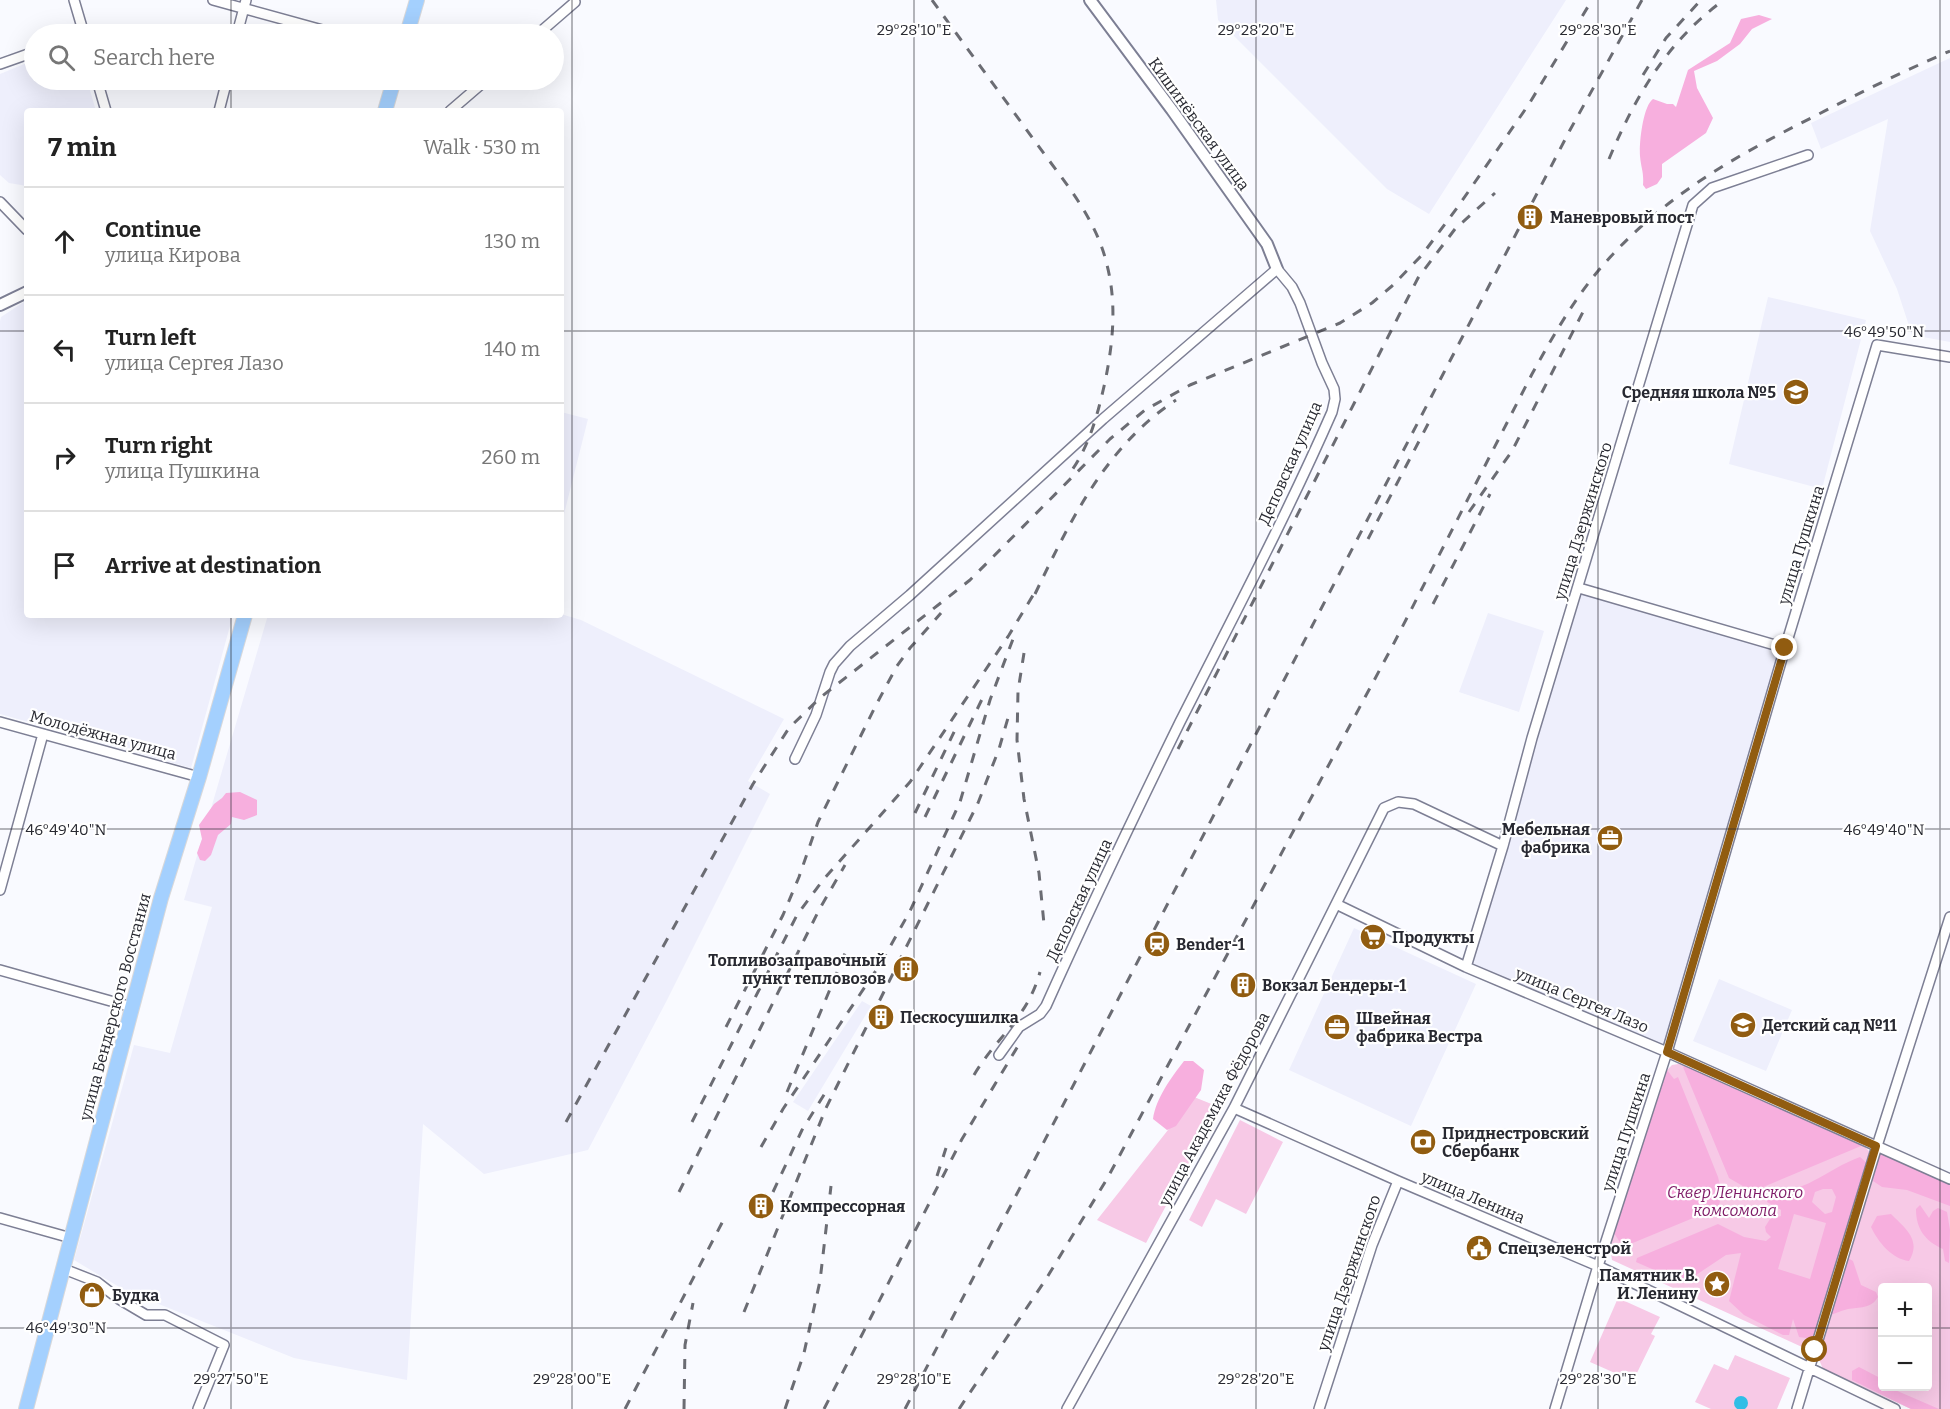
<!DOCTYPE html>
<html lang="en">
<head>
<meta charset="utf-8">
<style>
	body { margin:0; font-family:Bitter,serif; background:#f2f2f2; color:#222 }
	.controls { position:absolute; right:18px; bottom:18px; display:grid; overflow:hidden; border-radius:6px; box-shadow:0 6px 24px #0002 }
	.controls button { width:54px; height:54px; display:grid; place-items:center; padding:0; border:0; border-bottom:2px solid #e0e0e0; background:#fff; color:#222; font:30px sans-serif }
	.stop { position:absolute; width:18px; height:18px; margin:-14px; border:4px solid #915c10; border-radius:50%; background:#fff }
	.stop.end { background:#915c10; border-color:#fff; box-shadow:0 2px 6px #0008 }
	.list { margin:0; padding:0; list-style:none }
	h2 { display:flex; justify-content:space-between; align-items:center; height:78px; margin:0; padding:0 24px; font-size:26px }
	h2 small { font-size:20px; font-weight:400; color:#767676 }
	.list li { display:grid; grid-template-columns:39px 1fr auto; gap:18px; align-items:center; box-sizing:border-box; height:108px; padding:0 24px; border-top:2px solid #e0e0e0 }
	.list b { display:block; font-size:22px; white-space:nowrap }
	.list p { margin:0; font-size:20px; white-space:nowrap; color:#767676 }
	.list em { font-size:20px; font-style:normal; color:#767676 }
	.icon { flex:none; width:33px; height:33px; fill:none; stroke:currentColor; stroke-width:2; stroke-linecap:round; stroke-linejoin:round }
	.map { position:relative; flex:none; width:1950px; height:1409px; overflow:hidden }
	.search { position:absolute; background:#fff; box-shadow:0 6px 24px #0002; left:24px; top:24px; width:540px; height:66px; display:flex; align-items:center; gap:15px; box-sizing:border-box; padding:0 21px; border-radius:33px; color:#767676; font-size:22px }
	.panel { position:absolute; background:#fff; box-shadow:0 6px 24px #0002; left:24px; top:108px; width:540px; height:510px; border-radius:6px }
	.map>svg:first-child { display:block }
	.built { fill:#eeeffc }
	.green { fill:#f7c9e6; fill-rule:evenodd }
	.forest { fill:#f7afde; fill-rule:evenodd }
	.water { fill:#30bee6 }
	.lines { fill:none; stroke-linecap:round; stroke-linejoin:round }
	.minor-casing { stroke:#7d7f94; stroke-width:12 }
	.tertiary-casing { stroke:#7d7f94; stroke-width:14 }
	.primary-casing { stroke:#d8d8da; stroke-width:16 }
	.minor { stroke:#fff; stroke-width:9 }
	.tertiary { stroke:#fff; stroke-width:10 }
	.primary { stroke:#a4d0fe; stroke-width:14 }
	.rail { stroke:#6b6c73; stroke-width:3; stroke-dasharray:10 10; stroke-linecap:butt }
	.route { stroke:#915c10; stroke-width:8 }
	.ticks { fill:none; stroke:#282931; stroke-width:1.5; stroke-opacity:0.45 }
	.labels { text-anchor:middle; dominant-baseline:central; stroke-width:4.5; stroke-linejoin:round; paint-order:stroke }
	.street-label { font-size:16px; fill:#282931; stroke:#fff }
	.poi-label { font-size:16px; font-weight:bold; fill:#282931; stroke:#fff; text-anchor:start }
	.park-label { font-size:16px; font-style:italic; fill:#7e1a66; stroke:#fff }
	.ticks-label { font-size:15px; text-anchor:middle; fill:#282931; stroke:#fff; stroke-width:4.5; stroke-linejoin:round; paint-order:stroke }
</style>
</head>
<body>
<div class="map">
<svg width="1950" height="1409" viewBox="0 0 1950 1409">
	<rect width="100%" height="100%" fill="#f9faff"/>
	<!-- built -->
	<path class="built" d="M1216,0h350l-137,214 -42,-25 -169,-169z
		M1950,58v284l-38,-7 -15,-46 -27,-58 18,-112 -67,30 -10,-26z
		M34,60v20h53l9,31h-69v75l-18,-3 -9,-8v-101z
		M1768,297l98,23 -44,169 -93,-25z
		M27,300v315h206l-42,153 -191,-54v-393l1,-4z
		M561,412l27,7 -27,107z
		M1579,588l206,60 -118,404 -201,-85z
		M1488,613l56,18 -25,81 -60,-20z
		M561,614l20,6 203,99 -36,62 22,13 -104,208 -78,148 -104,24 -61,-50 -16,256 -113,-22 -168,-67 -52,-31 60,-215 36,8 42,-146 -28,-7 84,-285z
		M1354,928l122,56 -65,142 -122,-56z
		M1719,979l73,31 -26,61 -73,-30z
		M862,1001l9,5 -63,105 -15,-9z"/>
	<!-- green -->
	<path class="green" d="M1678,1064l10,1 172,77 9,9 -1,13 -55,175 -11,8 -190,-87 -2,-13 4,-14 53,-163 5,-5z
		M1194,1097l25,10 -73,136 -49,-23z
		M1240,1120l43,22 -37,72 -30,-15 -14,28 -13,-7z
		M1877,1146l73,33v230h-39l-88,-40 -8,-19zM1882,1288h46v98h-46z
		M1618,1298l42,19 -9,17 4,2 -22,45 -43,-19z
		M1735,1355l55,23 -13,31h-66l-16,-7 19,-38 14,6z"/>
	<!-- forest -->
	<path class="forest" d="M1759,15l13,4 -20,10 -12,15 -23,17 -23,10 3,17 16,30 -7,15 -44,31v13l-5,7 -11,5 -3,-4c1,-13 -2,-17 -3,-29 -1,-13 3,-50 13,-57l14,5h6l3,3 12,-37 42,-27 11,-24z
		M240,792l17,8v15l-13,5 -12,-3 -1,7 -13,11 -7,20 -6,6 -5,-1 -3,-7 5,-14 -3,-14 15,-21 8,-6 4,-5z
		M1184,1061h9l11,9 -3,20 -25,36 -9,4 -14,-11c3,-21 18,-41 31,-58z
		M1688,1065l40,21 132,56 1,4 -105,44 -8,-1 -19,-11 -46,-111z
		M1667,1070l7,9 4,-2 40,100 4,16 -3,12 -21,11 -75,31 -9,-14z
		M1879,1152l71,27v27l-43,-16 -25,-3 -12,-8z
		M1860,1157l8,7 -55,175 -14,-2 -6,-18 -4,16h-6l-39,-20 -15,-14 12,-48 -15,2 -42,28 -48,-21 1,-4 81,-34 26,13 22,4 5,-4 -5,-5 -1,-5 5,-8 11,-3v-6l-14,-8 1,-4c14,-7 31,-9 45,-17 16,-8 30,-18 47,-24zM1823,1189h9l4,8 -4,15 -7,2 -13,-12 3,-10zM1794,1214l32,9 -16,56 -32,-10z
		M1920,1205l9,13 4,-7 5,-3 9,4 3,18 -1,33 -4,-2 -2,-12c-18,-8 -27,-20 -27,-40z
		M1891,1214c14,14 31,26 18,47 -17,-2 -31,-19 -38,-34l6,-11z
		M1843,1255l10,6 8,24 15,7 2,5c-7,12 -19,10 -30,12 -8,2 -16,6 -24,8z
		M1859,1367l23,12v7l9,1 4,3 44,19h-28l-59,-29v-9z"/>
	<!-- water -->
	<path class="water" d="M1734 1403a7 7 0 1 1 14 0a7 7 0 1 1-14 0Z"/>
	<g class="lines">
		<defs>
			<path id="minor" d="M74,0l10,34
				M213,0l124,34
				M237,34l9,-34
				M538,34l37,-32
				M0,64l34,-12
				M97,80l9,31
				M219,111l8,-31
				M450,111l36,-31
				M0,202l27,28
				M1579,588l206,60
				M0,722l199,55
				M795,759l21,-44 14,-43 4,-8 16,-18 60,-51 193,-176 174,-150 15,18 8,16 22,60 12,26 1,10 -3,13c-46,105 -100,207 -152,310 -46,94 -91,188 -134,284l-6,8 -21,13 -20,28
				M0,890l43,-156
				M1336,904l130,63 201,85 283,127
				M1466,967l37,-121 29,-108 161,-533 19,-17 96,-33
				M0,970l132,37
				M1234,1108l164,73 200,85 297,143
				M0,1218l71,20
				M64,1269l33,13 22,17 27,16h19l59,30 -26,64
				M1067,1409l167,-301 150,-300 14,-6 16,2 89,42
				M1319,1409l53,-164 26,-64
				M1555,1409l43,-143 69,-214 118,-404 92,-303 73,12
				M1797,1409l80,-263 73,-229"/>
			<path id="tertiary" d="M1090,0l82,110 95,134 10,25
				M0,305l27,-13"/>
			<path id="primary" d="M407,34l10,-34
				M385,111l9,-31
				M26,1409l135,-511 38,-121 46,-162"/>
		</defs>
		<!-- minor casing -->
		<use href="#minor" class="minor-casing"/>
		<!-- tertiary casing -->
		<use href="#tertiary" class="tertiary-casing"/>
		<!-- primary casing -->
		<use href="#primary" class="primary-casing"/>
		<!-- minor -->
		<use href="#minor" class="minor"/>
		<!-- tertiary -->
		<use href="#tertiary" class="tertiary"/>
		<!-- primary -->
		<use href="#primary" class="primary"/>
		<!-- rail -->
		<path class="rail" d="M932,0c34,47 68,93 102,140 28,39 62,77 73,125 10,39 6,78 -2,117 -7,31 -15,62 -33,88
			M1643,75l23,-37 35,-38
			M1609,159c26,-62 59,-119 115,-159
			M1469,512l43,-61 74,-145
			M1368,539l61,-117
			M1035,594c35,-73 71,-148 141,-194
			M1433,604l57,-110
			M1024,653l-6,38 -1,49 7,59 15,74 5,51
			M1178,749l240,-471 37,-49 40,-36
			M915,813l41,-85
			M925,817l60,-124
			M726,1027l57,-112 16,-38 19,-55 58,-117 21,-39 13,-18 31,-35
			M974,1075c23,-39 53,-56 66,-103
			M787,1092l59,-141
			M566,1122l187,-338 36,-56 32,-31 149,-117 140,-141 35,-29 45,-25 150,-62 32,-20 20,-17 30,-31 35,-47 72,-104 63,-104
			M692,1122l105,-207 26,-35 87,-98 99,-147 29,-48
			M761,1147l22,-38 98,-146 29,-52 50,-109 30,-102 23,-61
			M937,1176l9,-28
			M679,1192l140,-282 26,-45
			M773,1192l29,-62 25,-40
			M744,1312l82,-204 152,-305 21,-54 11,-38
			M625,1409l99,-190
			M684,1409l1,-64 8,-42
			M785,1409l19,-56 16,-72 11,-95
			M824,1409l138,-270 59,-98
			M905,1409l665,-1279 72,-130
			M959,1409l87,-130 61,-100 286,-534 139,-271c21,-38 43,-77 72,-110 61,-69 130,-107 211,-148 44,-23 89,-45 135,-65"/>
	</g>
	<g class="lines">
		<!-- route -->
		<path class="route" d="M1785,648l-118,404 209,94 -61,204"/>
	</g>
	<!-- ticks -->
	<path class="ticks" d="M231,0v34M572,0v1409M914,0v1409M1256,0v1409M1598,0v1409M1940,0v1409M231,80v31M0,331h27M561,331h1389M231,615v794M0,829h1950M0,1328h1882M1928,1328h22"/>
	<!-- icons -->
	<defs>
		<symbol id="building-disc" viewBox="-11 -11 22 22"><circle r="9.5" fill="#915c10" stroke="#fff"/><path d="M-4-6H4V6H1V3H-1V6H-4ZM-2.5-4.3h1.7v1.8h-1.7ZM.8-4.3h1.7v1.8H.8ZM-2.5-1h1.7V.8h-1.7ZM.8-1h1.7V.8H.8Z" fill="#fff"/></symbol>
		<symbol id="school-disc" viewBox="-11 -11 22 22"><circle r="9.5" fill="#915c10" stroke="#fff"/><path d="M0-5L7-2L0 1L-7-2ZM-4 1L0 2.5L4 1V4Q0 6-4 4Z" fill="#fff"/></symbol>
		<symbol id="office-disc" viewBox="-11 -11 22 22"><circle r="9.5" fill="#915c10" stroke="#fff"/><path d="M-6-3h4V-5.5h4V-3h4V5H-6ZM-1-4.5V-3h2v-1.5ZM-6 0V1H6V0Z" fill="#fff"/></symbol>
		<symbol id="supermarket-disc" viewBox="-11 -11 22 22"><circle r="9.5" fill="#915c10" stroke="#fff"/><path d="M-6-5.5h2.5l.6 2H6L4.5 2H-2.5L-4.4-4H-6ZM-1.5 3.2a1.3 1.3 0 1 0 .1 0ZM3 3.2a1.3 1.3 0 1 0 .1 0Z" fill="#fff"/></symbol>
		<symbol id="station-disc" viewBox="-11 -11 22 22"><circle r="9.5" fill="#915c10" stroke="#fff"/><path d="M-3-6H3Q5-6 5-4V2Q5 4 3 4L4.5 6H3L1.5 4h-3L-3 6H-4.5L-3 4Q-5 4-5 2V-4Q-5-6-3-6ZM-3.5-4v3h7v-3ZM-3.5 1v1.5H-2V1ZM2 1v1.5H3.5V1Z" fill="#fff"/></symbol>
		<symbol id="bank-disc" viewBox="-11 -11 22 22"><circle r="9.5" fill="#915c10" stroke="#fff"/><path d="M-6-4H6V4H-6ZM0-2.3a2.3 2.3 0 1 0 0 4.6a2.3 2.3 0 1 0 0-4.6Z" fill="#fff"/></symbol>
		<symbol id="civic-disc" viewBox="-11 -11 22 22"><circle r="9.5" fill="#915c10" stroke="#fff"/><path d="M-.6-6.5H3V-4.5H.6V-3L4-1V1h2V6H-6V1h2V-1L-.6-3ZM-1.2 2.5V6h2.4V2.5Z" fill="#fff"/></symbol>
		<symbol id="sight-disc" viewBox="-11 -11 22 22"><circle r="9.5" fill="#915c10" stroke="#fff"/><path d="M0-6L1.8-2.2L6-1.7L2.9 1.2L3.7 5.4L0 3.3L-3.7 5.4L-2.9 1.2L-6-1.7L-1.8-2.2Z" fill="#fff"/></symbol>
		<symbol id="shop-disc" viewBox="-11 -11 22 22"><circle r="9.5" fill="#915c10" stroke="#fff"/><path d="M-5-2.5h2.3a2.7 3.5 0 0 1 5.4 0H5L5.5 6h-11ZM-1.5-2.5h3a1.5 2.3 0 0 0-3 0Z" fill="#fff"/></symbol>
	</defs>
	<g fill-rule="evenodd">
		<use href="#building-disc" x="1515" y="202" width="30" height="30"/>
		<use href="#school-disc" x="1781" y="377" width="30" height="30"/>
		<use href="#office-disc" x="1595" y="823" width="30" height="30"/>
		<use href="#supermarket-disc" x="1358" y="922" width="30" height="30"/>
		<use href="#station-disc" x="1142" y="929" width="30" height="30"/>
		<use href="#building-disc" x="891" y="954" width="30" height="30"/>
		<use href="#building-disc" x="1228" y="970" width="30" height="30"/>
		<use href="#building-disc" x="866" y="1002" width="30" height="30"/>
		<use href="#school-disc" x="1728" y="1010" width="30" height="30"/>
		<use href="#office-disc" x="1322" y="1012" width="30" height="30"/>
		<use href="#bank-disc" x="1408" y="1127" width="30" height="30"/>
		<use href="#building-disc" x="746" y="1191" width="30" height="30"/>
		<use href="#civic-disc" x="1464" y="1233" width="30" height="30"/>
		<use href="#sight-disc" x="1702" y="1269" width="30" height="30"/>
		<use href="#shop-disc" x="77" y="1280" width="30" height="30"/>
	</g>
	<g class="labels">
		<!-- street labels -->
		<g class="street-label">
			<text transform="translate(1199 124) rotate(54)">Кишинёвская улица</text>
			<text transform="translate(1290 463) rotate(-66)">Деповская улица</text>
			<text transform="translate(1583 521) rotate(-73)">улица Дзержинского</text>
			<text transform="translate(1801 545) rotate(-73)">улица Пушкина</text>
			<text transform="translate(103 735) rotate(15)">Молодёжная улица</text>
			<text transform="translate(1079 900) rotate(-65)">Деповская улица</text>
			<text transform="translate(1582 1000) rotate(23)">улица Сергея Лазо</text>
			<text transform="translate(115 1007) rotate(-75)">улица Бендерского Восстания</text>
			<text transform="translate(1214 1109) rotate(-62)">улица Академика Фёдорова</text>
			<text transform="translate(1626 1132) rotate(-72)">улица Пушкина</text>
			<text transform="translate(1473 1197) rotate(23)">улица Ленина</text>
			<text transform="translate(1349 1273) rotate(-71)">улица Дзержинского</text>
		</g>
		<!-- poi labels -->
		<g class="poi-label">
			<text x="1550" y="217">Маневровый пост</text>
			<text x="1776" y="392" text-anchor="end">Средняя школа №5</text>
			<text x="1590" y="829" text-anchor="end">Мебельная<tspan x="1590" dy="18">фабрика</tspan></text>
			<text x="1392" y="937">Продукты</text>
			<text x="1176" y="944">Bender-1</text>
			<text x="886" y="960" text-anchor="end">Топливозаправочный<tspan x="886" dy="18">пункт тепловозов</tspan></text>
			<text x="1262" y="985">Вокзал Бендеры-1</text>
			<text x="900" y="1017">Пескосушилка</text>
			<text x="1356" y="1018">Швейная<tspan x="1356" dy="18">фабрика Вестра</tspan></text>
			<text x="1762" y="1025">Детский сад №11</text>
			<text x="1442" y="1133">Приднестровский<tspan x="1442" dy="18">Сбербанк</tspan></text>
			<text x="780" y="1206">Компрессорная</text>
			<text x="1498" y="1248">Спецзеленстрой</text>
			<text x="1698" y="1275" text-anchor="end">Памятник В.<tspan x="1698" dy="18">И. Ленину</tspan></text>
			<text x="112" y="1295">Будка</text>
		</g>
		<!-- park labels -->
		<g class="park-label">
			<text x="1735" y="1192">Сквер Ленинского<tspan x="1735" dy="18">комсомола</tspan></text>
		</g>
	</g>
	<g class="ticks-label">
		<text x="914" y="35">29°28'10"E</text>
		<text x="1256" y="35">29°28'20"E</text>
		<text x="1598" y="35">29°28'30"E</text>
		<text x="1884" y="337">46°49'50"N</text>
		<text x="66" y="835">46°49'40"N</text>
		<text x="1884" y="835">46°49'40"N</text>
		<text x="66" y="1333">46°49'30"N</text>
		<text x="231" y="1384">29°27'50"E</text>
		<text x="572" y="1384">29°28'00"E</text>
		<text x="914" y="1384">29°28'10"E</text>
		<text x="1256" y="1384">29°28'20"E</text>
		<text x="1598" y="1384">29°28'30"E</text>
	</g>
</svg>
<div class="controls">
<button>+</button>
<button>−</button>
</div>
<div class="stop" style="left:1815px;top:1350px"></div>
<div class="stop end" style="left:1785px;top:648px"></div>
<div class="search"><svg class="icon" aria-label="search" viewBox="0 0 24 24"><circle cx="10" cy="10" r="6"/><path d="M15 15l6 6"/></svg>Search here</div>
<section class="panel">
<h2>7 min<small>Walk · 530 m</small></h2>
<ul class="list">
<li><svg class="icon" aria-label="ahead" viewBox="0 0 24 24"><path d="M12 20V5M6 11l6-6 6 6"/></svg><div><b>Continue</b><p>улица Кирова</p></div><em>130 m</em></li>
<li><svg class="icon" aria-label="left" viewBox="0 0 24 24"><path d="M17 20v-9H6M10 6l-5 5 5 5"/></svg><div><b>Turn left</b><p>улица Сергея Лазо</p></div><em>140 m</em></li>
<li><svg class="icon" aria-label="right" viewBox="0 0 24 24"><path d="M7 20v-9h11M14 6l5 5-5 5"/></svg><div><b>Turn right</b><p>улица Пушкина</p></div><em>260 m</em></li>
<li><svg class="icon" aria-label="arrive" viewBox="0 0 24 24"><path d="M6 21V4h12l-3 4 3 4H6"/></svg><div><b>Arrive at destination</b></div></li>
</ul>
</section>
</div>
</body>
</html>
